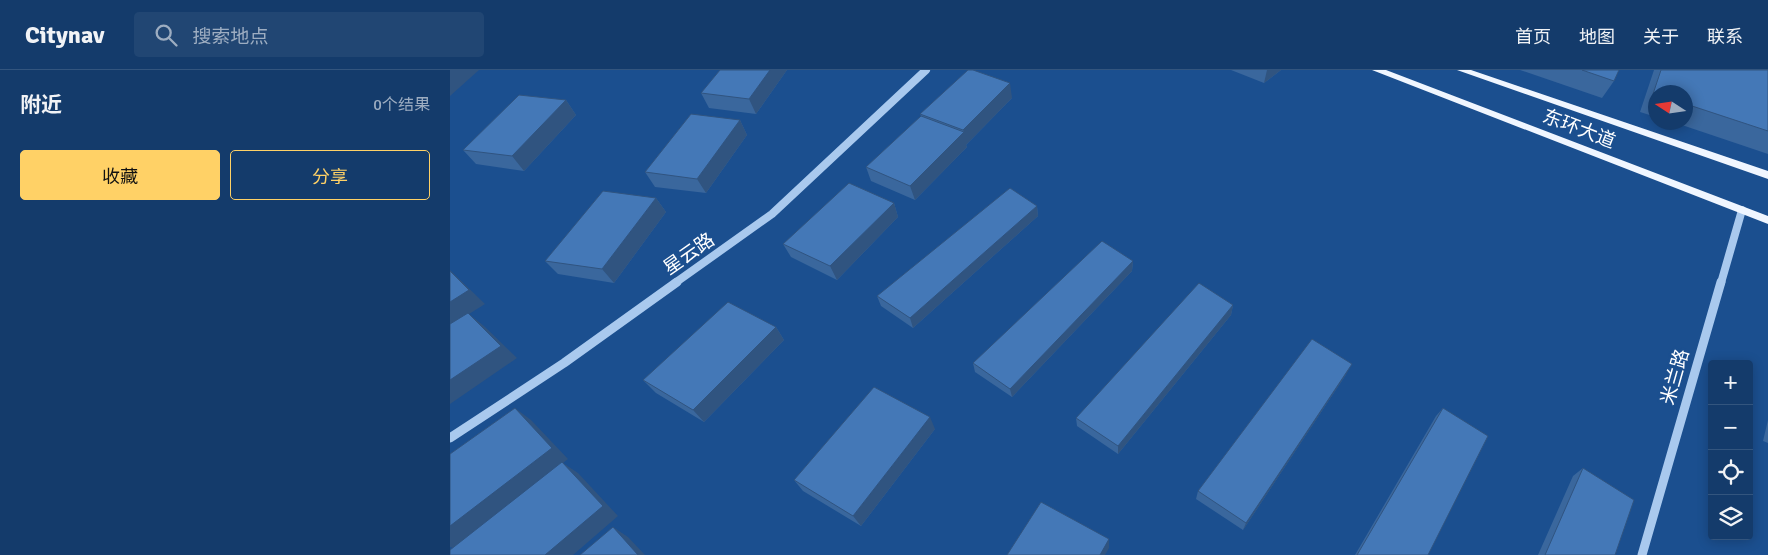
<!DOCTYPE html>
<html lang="zh">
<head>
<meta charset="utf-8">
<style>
	body { margin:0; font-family:Signika,"Noto Sans SC",sans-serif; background:#214673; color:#f1f3f6 }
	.controls { position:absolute; right:15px; bottom:15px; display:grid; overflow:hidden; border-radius:5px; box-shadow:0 2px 12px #0003 }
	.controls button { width:45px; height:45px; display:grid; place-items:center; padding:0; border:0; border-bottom:1px solid #33557e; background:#143b6b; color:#f1f3f6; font:25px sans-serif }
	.compass { position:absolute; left:1198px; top:15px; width:45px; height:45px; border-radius:50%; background:#143b6b; box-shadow:0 2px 12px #0003; rotate:282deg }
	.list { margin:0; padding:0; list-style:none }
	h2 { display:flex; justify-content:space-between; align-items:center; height:65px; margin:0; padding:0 20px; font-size:21px }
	h2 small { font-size:16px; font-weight:400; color:#9dadc1 }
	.actions { display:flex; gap:10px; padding:15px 20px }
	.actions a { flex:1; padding:11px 0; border:1px solid #ffd166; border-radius:5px; text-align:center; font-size:18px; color:#ffd166 }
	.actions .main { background:#ffd166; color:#111 }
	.icon { flex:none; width:28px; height:28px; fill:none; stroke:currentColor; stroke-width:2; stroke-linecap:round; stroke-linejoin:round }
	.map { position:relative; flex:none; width:1318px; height:485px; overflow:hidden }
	header { display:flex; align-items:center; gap:30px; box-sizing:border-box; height:70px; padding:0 25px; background:#143b6b; border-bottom:1px solid #33557e }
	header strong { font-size:24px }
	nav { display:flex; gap:28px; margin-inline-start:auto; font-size:18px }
	.search { width:350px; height:45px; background:#214673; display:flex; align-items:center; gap:12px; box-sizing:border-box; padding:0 18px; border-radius:5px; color:#9dadc1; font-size:19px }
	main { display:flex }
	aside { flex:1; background:#143b6b }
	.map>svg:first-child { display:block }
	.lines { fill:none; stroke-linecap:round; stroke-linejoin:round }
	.minor-far1 { stroke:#a9c9ee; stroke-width:8 }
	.minor { stroke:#a9c9ee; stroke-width:9 }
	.major { fill:#f0f6ff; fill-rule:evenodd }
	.wall { fill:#3a679d }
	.shaded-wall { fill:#305480 }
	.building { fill:#4478b7; stroke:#305480 }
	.labels { text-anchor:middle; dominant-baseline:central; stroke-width:5; stroke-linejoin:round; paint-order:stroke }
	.street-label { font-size:19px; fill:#fff; stroke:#1b4f8f }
</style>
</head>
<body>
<header>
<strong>Citynav</strong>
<div class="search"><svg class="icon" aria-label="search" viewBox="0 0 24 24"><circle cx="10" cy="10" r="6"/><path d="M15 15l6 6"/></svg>搜索地点</div>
<nav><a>首页</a><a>地图</a><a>关于</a><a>联系</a></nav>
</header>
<main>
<aside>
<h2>附近<small>0个结果</small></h2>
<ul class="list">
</ul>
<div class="actions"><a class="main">收藏</a><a>分享</a></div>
</aside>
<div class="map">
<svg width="1318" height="485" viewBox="0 0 1318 485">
	<rect width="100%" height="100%" fill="#1b4f8f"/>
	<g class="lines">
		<!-- minor-far1 -->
		<path class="minor-far1" d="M225,213l97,-69 154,-144
			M1271,213l21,-73"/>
		<!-- minor -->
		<path class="minor" d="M0,368l114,-75 113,-81
			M1192,485l79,-273"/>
		<!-- major -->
		<path class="major" d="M922,0h14l382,146v8z
			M1007,0h14l297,101v8z"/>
	</g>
	<!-- wall -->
	<path class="wall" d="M337,0l-31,44 -47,-6 -8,-15z
		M781,0h50l-17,13z
		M1070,0h99l-5,11 -12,17z
		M1204,0h114v84l-95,-32h13v-30h-30v25l-16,-5z
		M562,28l-46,47 1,2 -52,53 -44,-19 -5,-14 55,-51 -1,-2z
		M116,30l10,15 -52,56 -48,-7 -13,-14z
		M290,50l7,15 -41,58 -51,-6 -10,-15z
		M206,128l10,14 -52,71 -56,-9 -13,-13z
		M444,133l4,14 -61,63 -46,-23 -8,-13z
		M587,136l1,10 -125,112 -32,-22 -4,-10z
		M683,191l-1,10 -120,126 -37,-25 -2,-9z
		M783,235l-2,10 -113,139 -41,-28 -1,-8z
		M326,257l8,13 -80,82 -48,-29 -13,-13z
		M897,303l-104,157 -47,-31 2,-8z
		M993,338l-15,147h-73l81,-139z
		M1318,350v23l-5,-2z
		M485,359l-74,97 -58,-35 -9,-11z
		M1133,398l32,87h-77l35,-79z"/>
	<!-- shaded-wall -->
	<path class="shaded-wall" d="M0,0h29l-29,26z
		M320,0h17l-31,44 -7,-15z
		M817,0h14l-17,13z
		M560,13l2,15 -46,47 1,2 -52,53 -5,-14 54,-54 -1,-2z
		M116,30l10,15 -52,56 -12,-15z
		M290,50l7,15 -41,58 -9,-14z
		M206,128l10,14 -52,71 -12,-14z
		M444,133l4,14 -61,63 -7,-14z
		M587,136l1,10 -125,112 -3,-10z
		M683,191l-1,10 -120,126 -2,-8z
		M0,200l35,34 -16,10 15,12 33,32 -67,46z
		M783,235l-2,10 -113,139v-8z
		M326,257l8,13 -80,82 -11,-12z
		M902,294l-5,9 -104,157 3,-7z
		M65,338l16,12 37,39 -5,4 15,10 40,43 -45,39h-28l-91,-7 -4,-1v-21z
		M480,347l5,12 -74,97 -8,-10z
		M163,457l15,10 17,18h-7z
		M659,469v9l-4,7h-5z"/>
	<!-- building -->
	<path class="building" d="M270,0h50l-21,29 -48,-6z
		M518,0h5l37,13 -47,47 -43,-16z
		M1132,0h37l-5,11z
		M1211,0h107v61l-82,-27v-12h-30v3l-3,-1z
		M69,25l47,5 -54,56 -49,-6z
		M241,44l49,6 -43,59 -52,-7z
		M471,46l43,16 -54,54 -44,-19z
		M399,113l45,20 -64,63 -47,-22z
		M560,118l27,18 -127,112 -33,-22z
		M153,121l53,7 -54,71 -57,-8z
		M652,171l31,20 -123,128 -37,-26z
		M0,201l19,19 -19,12z
		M749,213l34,22 -115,141 -42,-28z
		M278,232l48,25 -83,83 -50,-30z
		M18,243l33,33 -51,34v-56z
		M862,269l40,25 -106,159 -48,-32z
		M424,317l56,30 -77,99 -59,-36z
		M65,338l37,40 -102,78v-72z
		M993,338l45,28 -60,119h-71z
		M112,392l41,44 -58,49h-95v-5z
		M1133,398l51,32 -19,55h-70z
		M591,432l68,37 -9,16h-93z
		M163,457l25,28h-58z"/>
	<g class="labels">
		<!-- street labels -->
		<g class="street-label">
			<text transform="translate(1129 59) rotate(21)">东环大道</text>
			<text transform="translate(239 184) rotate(-35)">星云路</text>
			<text transform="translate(1225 307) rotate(-74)">米兰路</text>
		</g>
	</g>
</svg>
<div class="controls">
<button>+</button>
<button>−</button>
<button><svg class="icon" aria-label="locate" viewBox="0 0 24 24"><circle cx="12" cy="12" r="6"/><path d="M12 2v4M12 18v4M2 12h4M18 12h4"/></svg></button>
<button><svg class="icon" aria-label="layers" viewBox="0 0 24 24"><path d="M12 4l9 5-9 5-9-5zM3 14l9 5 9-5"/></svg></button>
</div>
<svg class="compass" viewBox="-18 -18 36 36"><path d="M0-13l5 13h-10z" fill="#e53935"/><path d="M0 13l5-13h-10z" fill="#9dadc1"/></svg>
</div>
</main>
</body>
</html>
